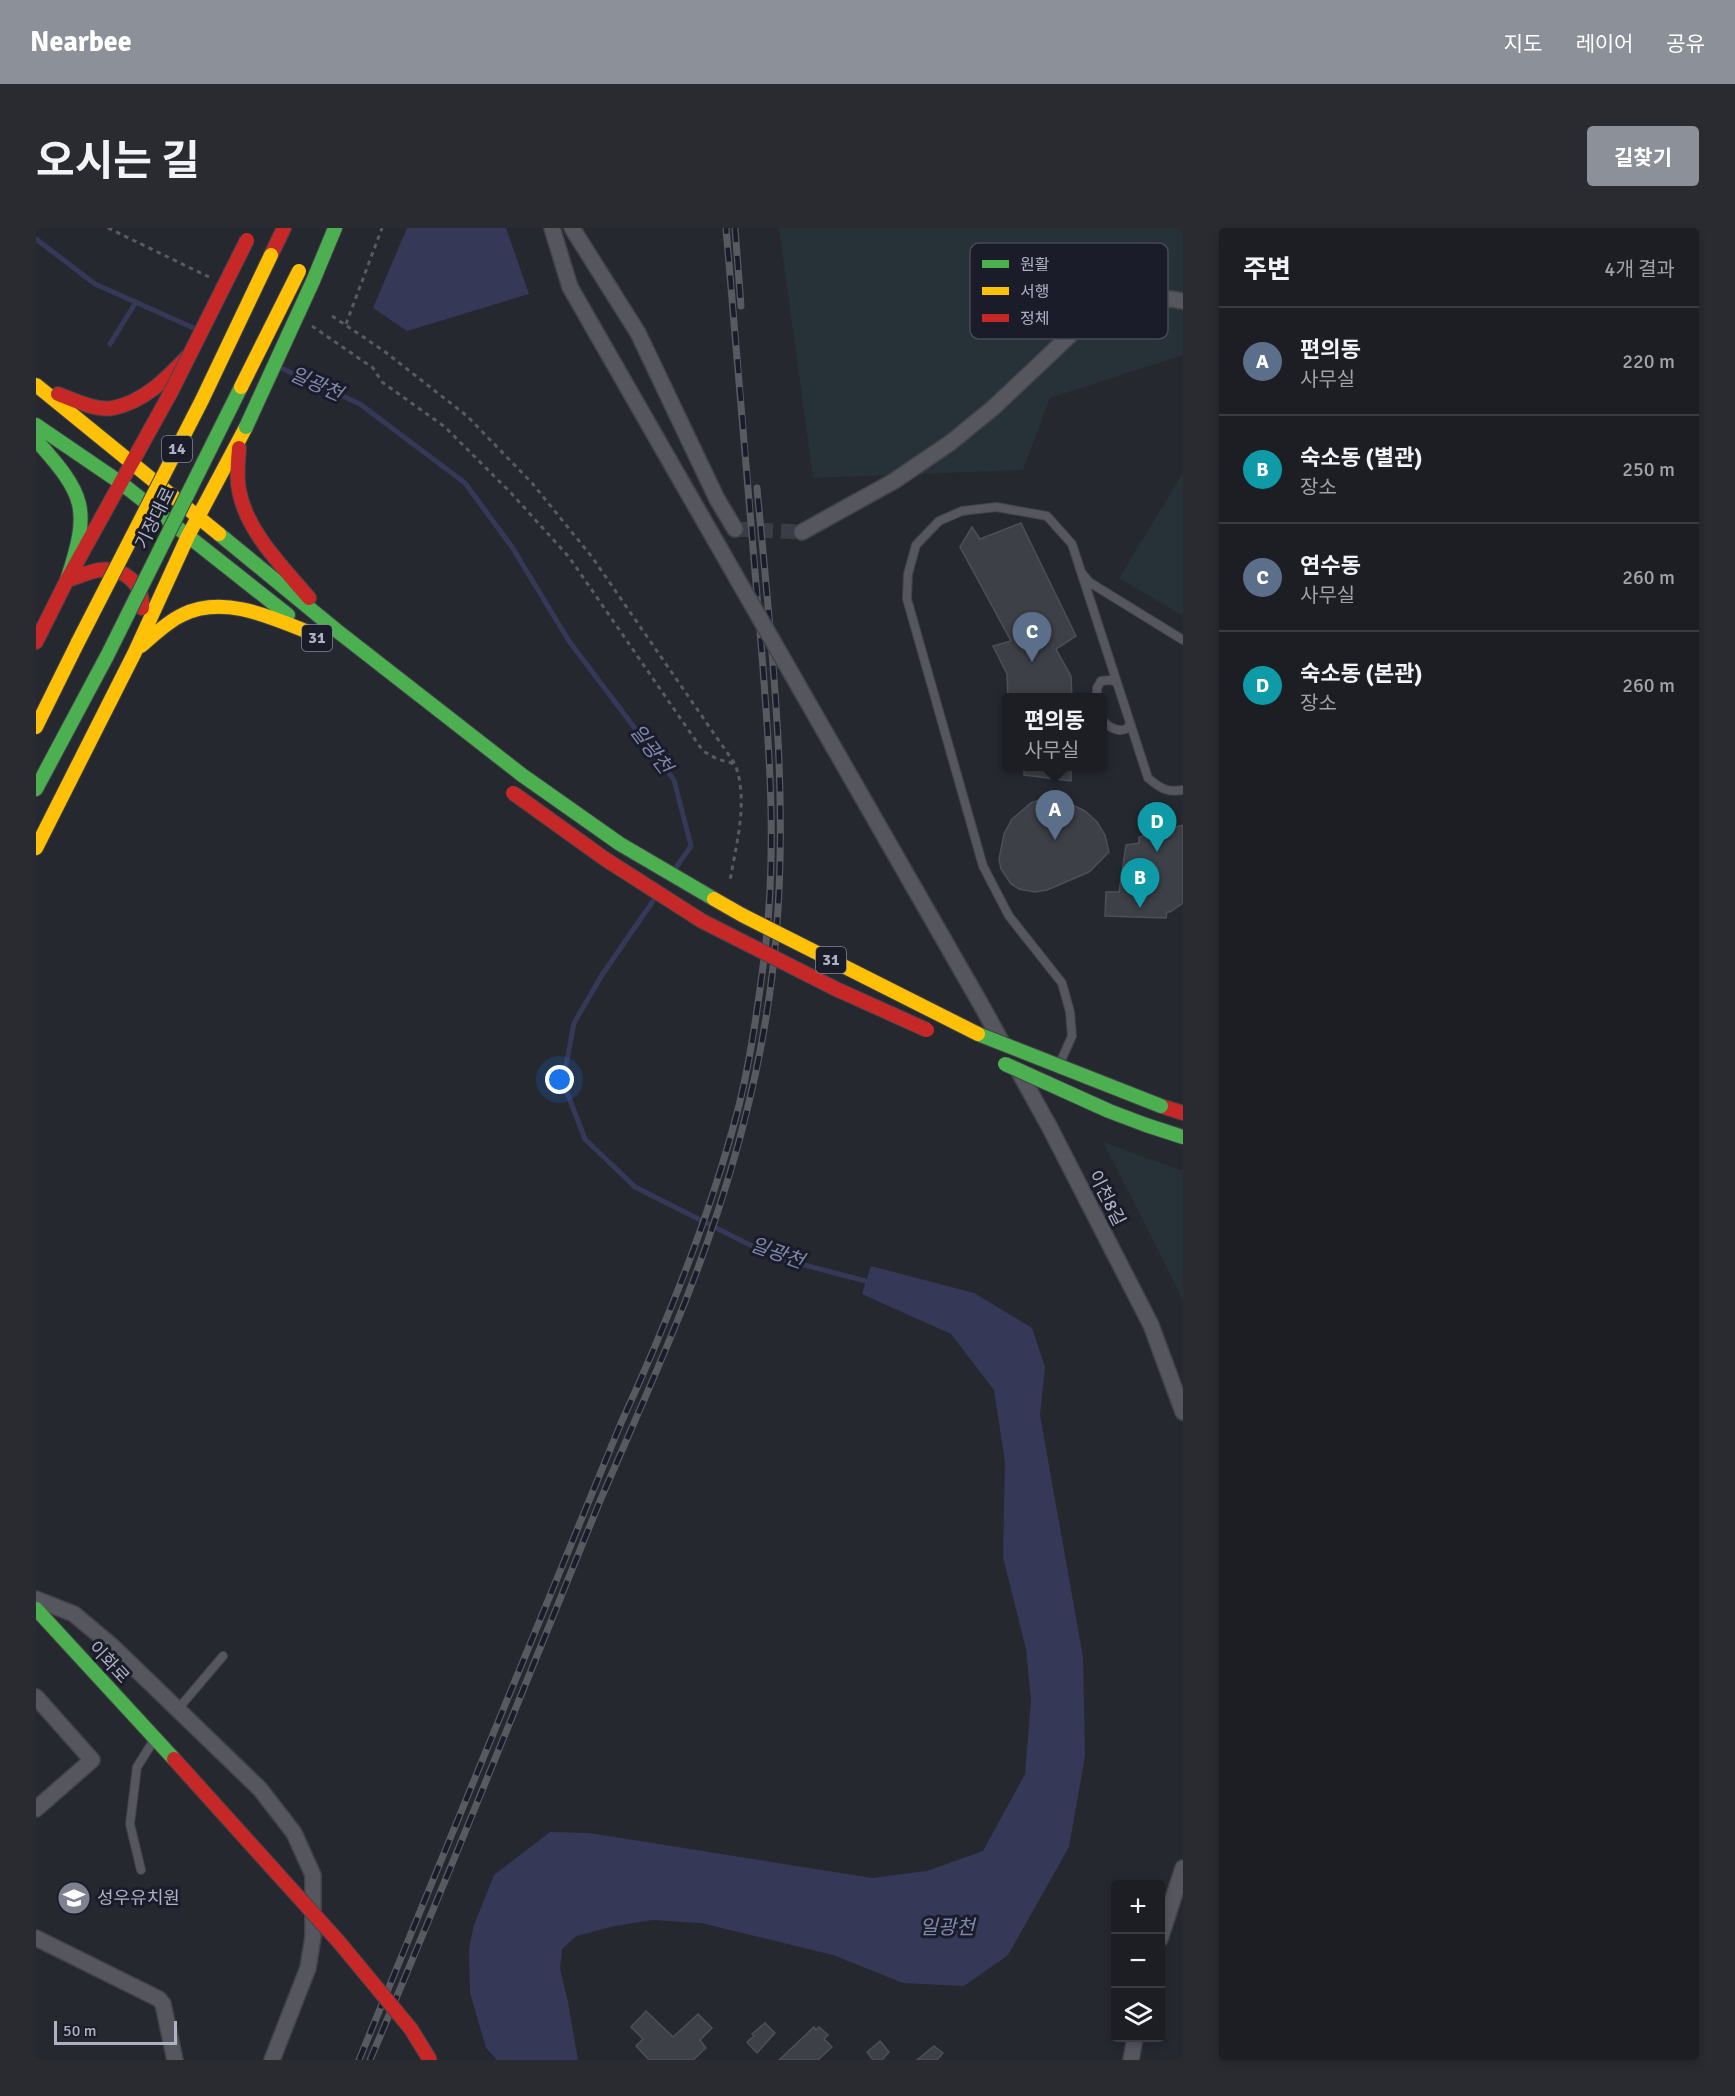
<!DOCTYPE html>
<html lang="ko">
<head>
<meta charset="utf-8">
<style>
	body { margin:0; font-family:Signika,"Noto Sans KR",sans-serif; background:#292b31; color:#f1f3f6 }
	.controls { position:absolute; right:18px; bottom:18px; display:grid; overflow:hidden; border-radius:6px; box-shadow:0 3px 9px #0003 }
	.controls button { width:54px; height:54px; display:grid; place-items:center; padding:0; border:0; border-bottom:2px solid #3a3c41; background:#1c1e24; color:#f1f3f6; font:30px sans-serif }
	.scale { position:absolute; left:18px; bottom:15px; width:123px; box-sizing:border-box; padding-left:6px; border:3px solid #aeb1c2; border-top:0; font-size:16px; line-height:21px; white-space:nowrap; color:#aeb1c2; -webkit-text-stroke:4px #1a1c2a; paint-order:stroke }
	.you { position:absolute; left:524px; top:852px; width:21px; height:21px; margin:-15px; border:4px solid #fff; border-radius:50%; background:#1a73e8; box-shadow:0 0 0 9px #1a73e833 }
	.badge { display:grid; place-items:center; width:39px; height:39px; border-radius:50%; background:#8c9099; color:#fff; font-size:20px; font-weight:700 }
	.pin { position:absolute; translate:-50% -50px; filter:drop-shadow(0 2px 3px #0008) }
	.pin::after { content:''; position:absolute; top:32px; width:21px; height:18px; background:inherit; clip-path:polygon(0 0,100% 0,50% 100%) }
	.popup { position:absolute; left:966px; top:465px; width:105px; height:78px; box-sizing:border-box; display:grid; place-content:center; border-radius:6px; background:#1c1e24; filter:drop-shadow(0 2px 4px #0005); font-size:20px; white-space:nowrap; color:#a0a2a6 }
	.popup b { font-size:22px; color:#f1f3f6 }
	.popup::after { content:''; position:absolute; left:50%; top:100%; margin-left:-12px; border:12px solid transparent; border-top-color:#1c1e24 }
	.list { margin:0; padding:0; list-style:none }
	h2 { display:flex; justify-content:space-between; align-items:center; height:78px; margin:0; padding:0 24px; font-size:26px }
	h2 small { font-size:20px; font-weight:400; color:#a0a2a6 }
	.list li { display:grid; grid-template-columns:39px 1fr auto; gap:18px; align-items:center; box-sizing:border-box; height:108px; padding:0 24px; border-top:2px solid #3a3c41 }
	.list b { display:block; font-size:22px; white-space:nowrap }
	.list p { margin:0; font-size:20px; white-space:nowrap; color:#a0a2a6 }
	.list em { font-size:20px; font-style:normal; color:#a0a2a6 }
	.icon { flex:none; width:33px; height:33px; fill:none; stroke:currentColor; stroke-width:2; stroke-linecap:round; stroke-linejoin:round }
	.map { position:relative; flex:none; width:1147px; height:1832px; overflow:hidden; border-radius:6px }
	header { display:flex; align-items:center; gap:36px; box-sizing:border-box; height:84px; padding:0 30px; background:#8c9099; color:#fff }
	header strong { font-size:28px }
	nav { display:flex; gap:33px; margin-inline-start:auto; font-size:21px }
	.intro { display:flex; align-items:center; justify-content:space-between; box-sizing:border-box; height:144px; padding:0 36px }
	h1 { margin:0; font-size:42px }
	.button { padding:15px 27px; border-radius:6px; background:#8c9099; color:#fff; font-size:21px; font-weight:700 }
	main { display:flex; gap:36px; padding:0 36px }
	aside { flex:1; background:#1c1e24; border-radius:6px; box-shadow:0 3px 9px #0003 }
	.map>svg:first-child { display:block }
	.green { fill:#263138 }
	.water { fill:#353957 }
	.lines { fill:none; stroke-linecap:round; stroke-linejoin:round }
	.stream { stroke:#353957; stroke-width:5 }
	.building { fill:#3e4047; stroke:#4d4f58; stroke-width:1.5 }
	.street-tunnel { stroke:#3a3d46; stroke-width:15; stroke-dasharray:15 8; stroke-linecap:butt }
	.lane-casing { stroke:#424349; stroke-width:10 }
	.street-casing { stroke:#424349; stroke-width:18 }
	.fast-casing { stroke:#424349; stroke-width:16 }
	.slow-casing { stroke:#424349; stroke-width:16 }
	.jam-casing { stroke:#424349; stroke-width:16 }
	.path { stroke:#585b62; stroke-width:3; stroke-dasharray:4.5 4.5; stroke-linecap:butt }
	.lane { stroke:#55565e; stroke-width:8 }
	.street { stroke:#55565e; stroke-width:15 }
	.fast { stroke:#4caf50; stroke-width:14 }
	.slow { stroke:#ffc107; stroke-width:14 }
	.jam { stroke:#c62828; stroke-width:14 }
	.rail-casing { stroke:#585a62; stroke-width:7 }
	.rail { stroke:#1a1c2a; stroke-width:4.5; stroke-dasharray:14; stroke-linecap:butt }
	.street-bridge-casing { stroke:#424349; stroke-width:18; stroke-linecap:butt }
	.fast-bridge-casing { stroke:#424349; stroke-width:16; stroke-linecap:butt }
	.slow-bridge-casing { stroke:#424349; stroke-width:16; stroke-linecap:butt }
	.jam-bridge-casing { stroke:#424349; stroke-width:16; stroke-linecap:butt }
	.street-bridge { stroke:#55565e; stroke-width:15 }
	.fast-bridge { stroke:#4caf50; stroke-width:14 }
	.slow-bridge { stroke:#ffc107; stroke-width:14 }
	.jam-bridge { stroke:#c62828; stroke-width:14 }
	.labels { text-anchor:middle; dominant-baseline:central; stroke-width:6; stroke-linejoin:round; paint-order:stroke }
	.shield { fill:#1a1c2a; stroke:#828494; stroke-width:1.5 }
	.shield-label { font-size:16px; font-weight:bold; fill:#aeb1c2 }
	.street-label { font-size:18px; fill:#aeb1c2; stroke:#1a1c2a }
	.poi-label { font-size:18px; fill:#aeb1c2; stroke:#1a1c2a; text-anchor:start }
	.water-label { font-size:20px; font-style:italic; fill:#8087ad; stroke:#1a1c2a }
	.key { fill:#1a1c2a; stroke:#464958; stroke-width:1.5 }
	.key-label { font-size:16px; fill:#aeb1c2 }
</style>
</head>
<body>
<header>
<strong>Nearbee</strong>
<nav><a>지도</a><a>레이어</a><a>공유</a></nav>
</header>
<div class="intro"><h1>오시는 길</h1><a class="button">길찾기</a></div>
<main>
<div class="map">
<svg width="1147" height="1832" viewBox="0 0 1147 1832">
	<rect width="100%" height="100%" fill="#262830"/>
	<!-- green -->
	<path class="green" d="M743,0h404v127l-133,43 -27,72 -210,8z
		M1147,245v143l-64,-38z
		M1067,914l80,29v129z"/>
	<!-- water -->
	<path class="water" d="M371,0h99l23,66 -122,37 -34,-23z
		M835,1038l103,27 58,35 13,39 -5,48 43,242 2,99 -16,91 -61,108 -44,31 -61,-3 -70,-28 -132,-32 -49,-3 -37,6 -39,10 -14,13 -2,20 8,33 10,58h-81l-11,-12 -16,-55 -1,-45 5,-23 20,-50 56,-43 39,1 283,45 55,-7 56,-20 42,-77 6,-74 -5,-51 -23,-92 2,-95 -11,-72 -43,-56 -89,-40z"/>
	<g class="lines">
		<!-- stream -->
		<path class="stream" d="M0,11l59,45 101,45
			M74,116l26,-42
			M245,140l79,36 105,79 47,64 57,94 105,139 17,66 -14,20
			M617,673l-51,74 -28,48 -11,59 22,57 50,48 139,70 99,26"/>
	</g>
	<!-- building -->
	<path class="building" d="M985,295l55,113 -20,13 15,27 1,22h-64l-1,-24 -14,-28 18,-5 -51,-94 12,-20 8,12z
		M988,538h47v15l-47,-6z
		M1016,567l33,16 12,11 8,13 4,17 -20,20 -42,18 -12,2 -16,-3 -8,-5 -10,-15 -2,-10 5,-25 8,-15 19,-16z
		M1147,597v78l-13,9h-3l-1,6 -61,-2 1,-24h13l7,-47 13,-2v-6z
		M610,1783l27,26 25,-23 14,14 -12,12 6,8 -13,12h-44l-13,-14 7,-7 -12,-12z
		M729,1795l10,10 -18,20 -10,-11 7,-6 -2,-2z
		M778,1799l2,3 3,-3 9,8 -4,4 8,8 -14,13h-39z
		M844,1813l9,11 -7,8h-9l-6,-8z
		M898,1818l9,7 -6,7h-20z"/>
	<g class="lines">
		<!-- street-tunnel -->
		<path class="street-tunnel" d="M699,301l67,3"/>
		<defs>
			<path id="lane" d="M1046,345l7,9 94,58
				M1061,470v-10l4,-7 10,-1 5,2
				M1067,493c7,7 16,12 25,7l2,-5
				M1024,835l12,-27 -2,-24 -8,-29 -53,-67 -26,-50 -76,-267 1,-25 8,-29 23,-24 23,-10 34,-4 51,9 25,28 76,234c12,10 19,15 35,12
				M142,1481l45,-53
				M105,1642l-11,-46 7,-57 17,-27"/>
			<path id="street" d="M516,0l18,59
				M536,0l66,105 79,166 18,30
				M766,304l92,-51 56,-38 43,-35 90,-85 42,-22 46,-2 12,2
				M947,780l18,33
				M983,844l30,54 102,199 32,87
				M0,1371l38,15 38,32 148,143 34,44 19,42v62l-5,31 -36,92
				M0,1469l56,63 -56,49
				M0,1710l123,61 4,5 12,56
				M1124,1711l23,-71
				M1095,1832l4,-22"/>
			<path id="fast" d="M277,53l22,-53
				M0,197l85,58 167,132
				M0,212c49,55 55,68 31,140
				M183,306l117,96 186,145
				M0,561l71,-133
				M1110,897l37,12
				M0,1381l138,150"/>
			<path id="slow" d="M0,157l183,149
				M105,418c13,-11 26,-24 41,-31 42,-21 91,3 131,19
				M0,499l42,-85
				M0,620l99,-196 53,-116 58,-109"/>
			<path id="jam" d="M235,27l13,-27
				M22,166c16,6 38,17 55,14 31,-6 54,-30 74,-51
				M203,220c-1,14 -3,28 0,42 7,41 44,77 70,108
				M31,352c11,-3 21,-8 32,-10 25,-3 44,13 43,38
				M0,414l31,-62 104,-188
				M1125,878l22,7"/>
		</defs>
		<!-- lane casing -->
		<use href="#lane" class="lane-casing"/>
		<!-- street casing -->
		<use href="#street" class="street-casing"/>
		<!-- fast casing -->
		<use href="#fast" class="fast-casing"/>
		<!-- slow casing -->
		<use href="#slow" class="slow-casing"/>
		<!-- jam casing -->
		<use href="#jam" class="jam-casing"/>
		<!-- path -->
		<path class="path" d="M72,0l101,49
			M296,88l52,35 83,65 65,67 60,74 143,207c14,37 1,80 -5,117
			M310,96l36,-96
			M276,98l61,42 9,14 63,45 66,66 58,64 134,194 14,8 18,5"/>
		<!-- lane -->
		<use href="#lane" class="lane"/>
		<!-- street -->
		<use href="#street" class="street"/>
		<!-- fast -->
		<use href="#fast" class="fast"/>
		<!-- slow -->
		<use href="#slow" class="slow"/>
		<!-- jam -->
		<use href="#jam" class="jam"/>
		<defs>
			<path id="rail" d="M699,0l6,78
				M323,1832l262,-637c46,-100 88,-204 116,-310 12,-45 19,-93 25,-139 18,-121 6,-246 -4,-367 -10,-127 -21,-253 -32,-379
				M334,1832c79,-185 154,-373 230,-559 24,-56 49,-111 72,-167 48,-115 85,-235 100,-358 20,-163 0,-326 -15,-488"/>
		</defs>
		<!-- rail casing -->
		<use href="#rail" class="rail-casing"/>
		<!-- rail -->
		<use href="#rail" class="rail"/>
		<defs>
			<path id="street-bridge" d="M534,59l413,721"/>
			<path id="fast-bridge" d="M210,199l67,-146
				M71,428l134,-269
				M486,547l98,69 94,55
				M942,806l183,72
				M969,836l104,47 37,14"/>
			<path id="slow-bridge" d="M205,159l58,-116
				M42,414l124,-242 69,-145
				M678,671l28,16 236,119"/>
			<path id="jam-bridge" d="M135,164l76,-152
				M477,565l92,66 97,62 134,68 91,41
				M138,1531l165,183 72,87 19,31"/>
		</defs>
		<!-- street-bridge casing -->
		<use href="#street-bridge" class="street-bridge-casing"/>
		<!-- fast-bridge casing -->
		<use href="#fast-bridge" class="fast-bridge-casing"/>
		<!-- slow-bridge casing -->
		<use href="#slow-bridge" class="slow-bridge-casing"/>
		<!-- jam-bridge casing -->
		<use href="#jam-bridge" class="jam-bridge-casing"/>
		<!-- street-bridge -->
		<use href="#street-bridge" class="street-bridge"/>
		<!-- fast-bridge -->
		<use href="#fast-bridge" class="fast-bridge"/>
		<!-- slow-bridge -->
		<use href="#slow-bridge" class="slow-bridge"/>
		<!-- jam-bridge -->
		<use href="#jam-bridge" class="jam-bridge"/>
	</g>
	<!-- icons -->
	<defs>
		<symbol id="school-disc" viewBox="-11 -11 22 22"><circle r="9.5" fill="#7e818f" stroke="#1a1c2a"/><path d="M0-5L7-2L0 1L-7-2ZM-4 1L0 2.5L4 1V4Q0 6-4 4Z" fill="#fff"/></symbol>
	</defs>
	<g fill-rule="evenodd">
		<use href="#school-disc" x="19" y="1651" width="38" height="38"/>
	</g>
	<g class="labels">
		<!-- shield labels -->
		<g class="shield">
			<rect x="126" y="208" width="30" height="26" rx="4.5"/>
			<rect x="266" y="397" width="30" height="26" rx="4.5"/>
			<rect x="780" y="719" width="30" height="26" rx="4.5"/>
		</g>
		<g class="shield-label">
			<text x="141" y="221">14</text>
			<text x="281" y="410">31</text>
			<text x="795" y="732">31</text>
		</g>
		<!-- street labels -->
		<g class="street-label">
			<text transform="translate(119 290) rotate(-64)">기장대로</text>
			<text transform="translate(1071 970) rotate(63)">이천8길</text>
			<text transform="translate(73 1434) rotate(47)">이화로</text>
		</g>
		<!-- poi labels -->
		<g class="poi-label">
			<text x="61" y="1670">성우유치원</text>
		</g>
		<!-- water labels -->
		<g class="water-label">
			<text transform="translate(280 156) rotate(24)">일광천</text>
			<text transform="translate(615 521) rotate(53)">일광천</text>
			<text transform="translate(741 1025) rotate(20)">일광천</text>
			<text x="911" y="1699">일광천</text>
		</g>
	</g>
	<!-- legend -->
	<rect x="934" y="15" width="198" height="96" rx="9" class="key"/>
	<rect x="946" y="32" width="27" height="8" fill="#4caf50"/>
	<rect x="946" y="59" width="27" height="8" fill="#ffc107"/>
	<rect x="946" y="86" width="27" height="8" fill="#c62828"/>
	<g class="key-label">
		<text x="984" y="42">원활</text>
		<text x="984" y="69">서행</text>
		<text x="984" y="96">정체</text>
	</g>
</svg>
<div class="controls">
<button>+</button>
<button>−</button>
<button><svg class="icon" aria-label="layers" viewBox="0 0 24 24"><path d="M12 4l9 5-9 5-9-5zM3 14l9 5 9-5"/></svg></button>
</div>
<div class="scale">50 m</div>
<div class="you"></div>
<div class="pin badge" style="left:1019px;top:612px;background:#5c6f8a">A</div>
<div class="popup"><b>편의동</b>사무실</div>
<div class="pin badge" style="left:1104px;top:680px;background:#0f9aa8">B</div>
<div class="pin badge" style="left:996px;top:434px;background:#5c6f8a">C</div>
<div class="pin badge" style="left:1121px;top:624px;background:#0f9aa8">D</div>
</div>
<aside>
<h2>주변<small>4개 결과</small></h2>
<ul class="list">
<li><span class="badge" style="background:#5c6f8a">A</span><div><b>편의동</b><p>사무실</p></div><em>220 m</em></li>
<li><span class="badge" style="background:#0f9aa8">B</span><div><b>숙소동 (별관)</b><p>장소</p></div><em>250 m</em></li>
<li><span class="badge" style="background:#5c6f8a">C</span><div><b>연수동</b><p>사무실</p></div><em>260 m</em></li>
<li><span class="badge" style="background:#0f9aa8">D</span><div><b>숙소동 (본관)</b><p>장소</p></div><em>260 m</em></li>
</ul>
</aside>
</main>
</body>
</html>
